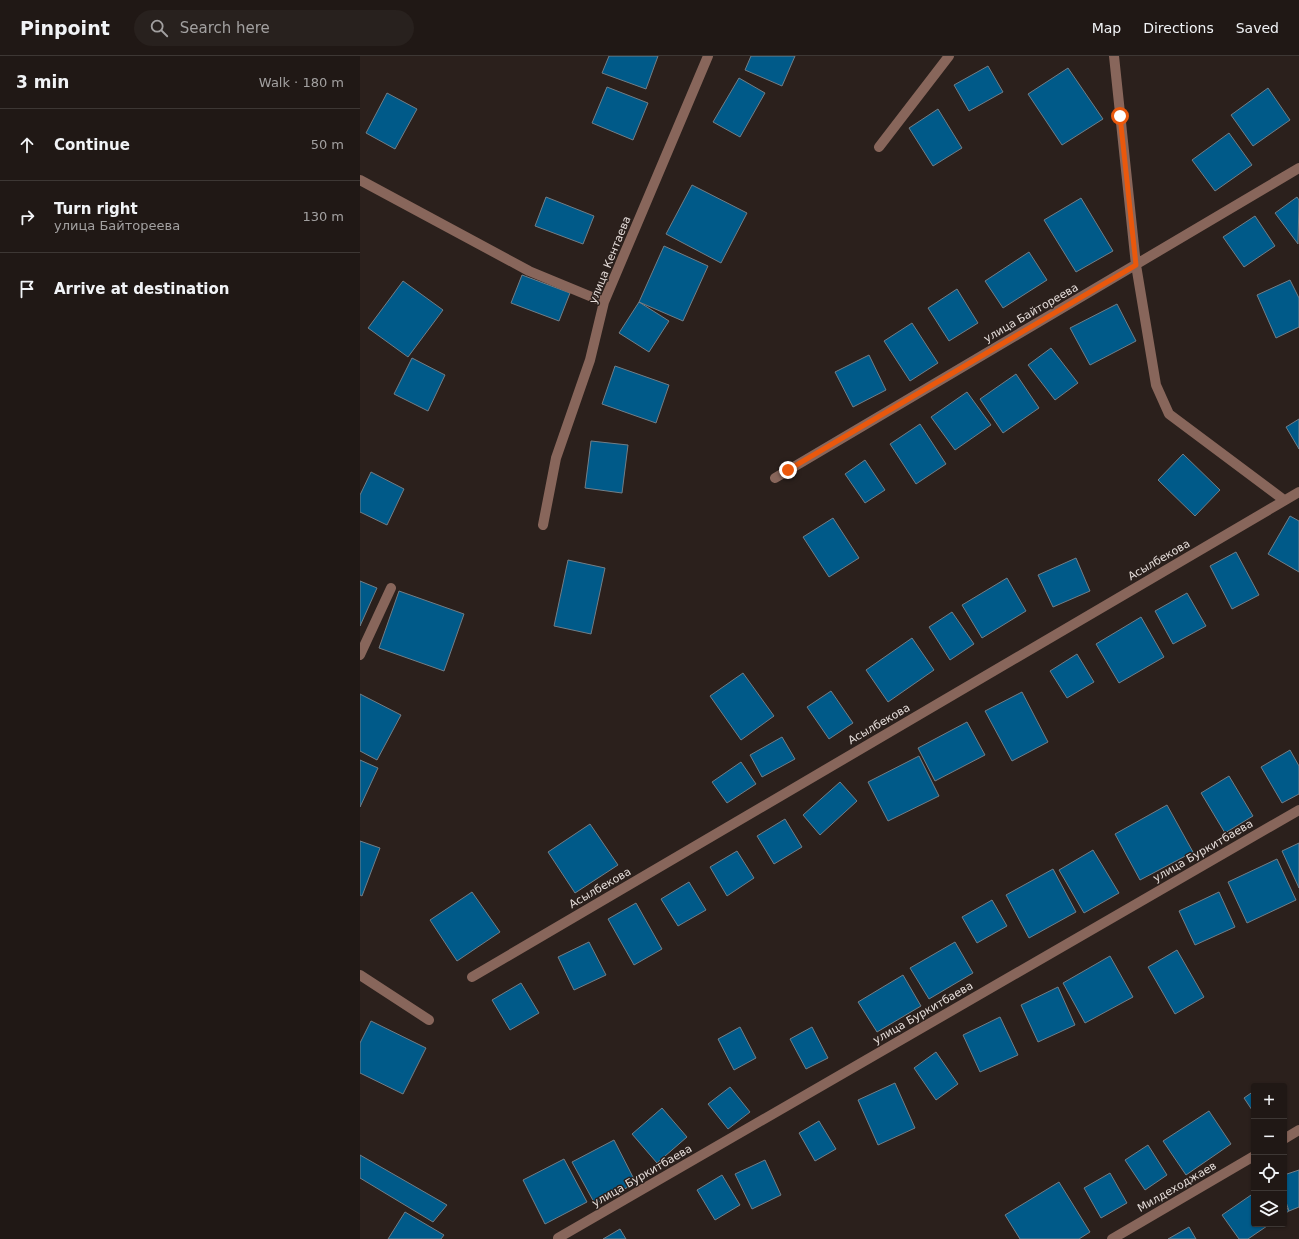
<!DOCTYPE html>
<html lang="en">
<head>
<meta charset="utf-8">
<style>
	body { margin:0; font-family:"DejaVu Sans",sans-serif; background:#28211e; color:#f1f3f6 }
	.controls { position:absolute; right:12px; bottom:12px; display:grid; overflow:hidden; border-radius:4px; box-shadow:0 1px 3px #0004 }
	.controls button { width:36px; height:36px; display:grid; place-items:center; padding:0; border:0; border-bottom:1px solid #3d3734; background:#201815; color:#f1f3f6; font:20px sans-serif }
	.stop { position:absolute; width:12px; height:12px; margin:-9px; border:3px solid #ea580c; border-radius:50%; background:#fff }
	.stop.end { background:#ea580c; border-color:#fff; box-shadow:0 1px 4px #0008 }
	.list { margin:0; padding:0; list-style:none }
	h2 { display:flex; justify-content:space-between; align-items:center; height:52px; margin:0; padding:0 16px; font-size:17px }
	h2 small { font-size:13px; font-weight:400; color:#a2a0a0 }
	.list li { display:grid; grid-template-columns:26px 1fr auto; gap:12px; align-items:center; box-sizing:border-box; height:72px; padding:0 16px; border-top:1px solid #3d3734 }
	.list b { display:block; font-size:15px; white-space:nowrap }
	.list p { margin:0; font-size:13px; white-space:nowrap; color:#a2a0a0 }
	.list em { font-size:13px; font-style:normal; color:#a2a0a0 }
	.icon { flex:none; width:22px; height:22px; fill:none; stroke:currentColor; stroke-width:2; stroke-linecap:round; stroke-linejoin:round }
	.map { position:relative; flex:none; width:939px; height:1183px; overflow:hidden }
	header { display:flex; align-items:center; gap:24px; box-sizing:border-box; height:56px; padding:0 20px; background:#201815; border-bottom:1px solid #3d3734 }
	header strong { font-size:19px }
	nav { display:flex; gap:22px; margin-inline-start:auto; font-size:14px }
	.search { width:280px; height:36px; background:#28211e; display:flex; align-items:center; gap:10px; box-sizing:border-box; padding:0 14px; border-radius:22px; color:#a2a0a0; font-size:15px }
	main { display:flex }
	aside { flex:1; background:#201815 }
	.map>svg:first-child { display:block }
	.building { fill:#005a89; stroke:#727e87 }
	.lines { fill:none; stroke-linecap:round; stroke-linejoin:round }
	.minor { stroke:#88665b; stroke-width:10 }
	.route { stroke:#ea580c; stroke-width:5 }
	.labels { text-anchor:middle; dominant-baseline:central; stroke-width:3; stroke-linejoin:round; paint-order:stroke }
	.street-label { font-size:11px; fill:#e5ddda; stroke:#2b201c }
</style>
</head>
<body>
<header>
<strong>Pinpoint</strong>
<div class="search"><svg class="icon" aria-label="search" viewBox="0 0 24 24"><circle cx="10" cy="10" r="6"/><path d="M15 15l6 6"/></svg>Search here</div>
<nav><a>Map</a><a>Directions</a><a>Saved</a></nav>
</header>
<main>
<aside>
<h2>3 min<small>Walk · 180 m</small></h2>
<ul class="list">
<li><svg class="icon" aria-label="ahead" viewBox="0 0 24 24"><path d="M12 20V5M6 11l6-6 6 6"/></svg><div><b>Continue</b></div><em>50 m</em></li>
<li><svg class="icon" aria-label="right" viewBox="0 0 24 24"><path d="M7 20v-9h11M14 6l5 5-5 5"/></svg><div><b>Turn right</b><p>улица Байтореева</p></div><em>130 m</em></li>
<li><svg class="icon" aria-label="arrive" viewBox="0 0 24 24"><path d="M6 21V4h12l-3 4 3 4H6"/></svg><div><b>Arrive at destination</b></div></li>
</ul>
</aside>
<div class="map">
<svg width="939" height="1183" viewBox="0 0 939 1183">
	<rect width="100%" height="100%" fill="#2b201c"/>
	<!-- building -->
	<path class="building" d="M249,0h49l-12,33 -44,-16z
		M391,0h44l-13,30 -37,-16z
		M628,10l15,26 -34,19 -15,-26z
		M708,12l35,51 -41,26 -34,-51z
		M379,22l26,15 -25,44 -27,-15z
		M247,31l41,16 -15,37 -41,-17z
		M908,32l22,32 -37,26 -22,-31z
		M27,37l30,16 -22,40 -29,-16z
		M578,53l24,39 -29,18 -24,-38z
		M869,77l23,32 -37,26 -23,-31z
		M332,129l55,28 -26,50 -55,-29z
		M186,141l48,19 -11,28 -48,-18z
		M937,141l2,3 -1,44 -23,-31z
		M721,142l32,53 -37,21 -32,-52z
		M895,160l20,30 -31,21 -21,-30z
		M304,190l44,20 -25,55 -44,-19z
		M669,196l18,28 -44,28 -18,-27z
		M162,219l48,18 -11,28 -48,-18z
		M930,224l9,18v29l-23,11 -19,-43z
		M43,225l40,29 -35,47 -40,-29z
		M597,233l21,34 -29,18 -21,-33z
		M279,246l30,19 -20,31 -30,-19z
		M757,248l19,37 -46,24 -20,-37z
		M552,267l26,40 -28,18 -26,-40z
		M691,292l27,35 -23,17 -27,-35z
		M509,299l17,35 -33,17 -18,-35z
		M52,302l33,17 -17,36 -34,-17z
		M255,310l54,19 -13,38 -54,-19z
		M656,318l23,34 -36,25 -23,-34z
		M607,336l24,33 -36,25 -24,-33z
		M939,363v30l-13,-22z
		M560,368l26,40 -30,20 -26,-40z
		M231,385l37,4 -6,48 -37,-5z
		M823,398l37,36 -25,26 -37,-36z
		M505,404l20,30 -20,13 -20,-29z
		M11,416l33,17 -17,36 -27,-13v-17z
		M930,460l9,5v51l-31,-18z
		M473,462l26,40 -30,19 -26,-40z
		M876,496l23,43 -27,14 -22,-43z
		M716,502l14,33 -37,16 -15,-32z
		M208,504l37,8 -14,66 -37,-8z
		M647,522l19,33 -44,27 -20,-33z
		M0,525l17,7 -17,38z
		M39,535l65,23 -20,57 -65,-23z
		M827,537l19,33 -33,18 -18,-33z
		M592,556l22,32 -24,16 -21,-33z
		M781,561l23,40 -45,26 -23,-39z
		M552,582l22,32 -46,32 -22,-32z
		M717,598l17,28 -27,16 -17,-27z
		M383,617l31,43 -33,24 -31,-44z
		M471,635l22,32 -24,16 -22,-32z
		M662,636l26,50 -36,19 -27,-50z
		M0,638l41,21 -24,45 -17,-9z
		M607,666l18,33 -50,26 -17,-33z
		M422,681l13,22 -33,18 -12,-22z
		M930,694l9,16v28l-17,9 -21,-36z
		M559,700l20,40 -51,25 -20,-39z
		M0,704l18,8 -18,39z
		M381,706l15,22 -29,19 -15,-21z
		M869,720l24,40 -28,17 -24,-40z
		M480,726l17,19 -37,34 -17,-20z
		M807,749l26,47 -53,28 -25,-46z
		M425,763l17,28 -28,17 -17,-28z
		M230,768l28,41 -43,28 -27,-41z
		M0,785l20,7 -18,48 -2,-1z
		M939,787v45l-17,-37z
		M733,794l26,43 -35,20 -25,-43z
		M377,795l17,27 -27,18 -17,-29z
		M917,803l19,41 -49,23 -19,-41z
		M693,813l23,43 -47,26 -23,-43z
		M329,826l17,28 -28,16 -17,-27z
		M112,836l28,40 -43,29 -27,-41z
		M859,836l16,35 -40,18 -16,-34z
		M632,844l15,26 -30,17 -15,-26z
		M276,847l26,46 -28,16 -26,-46z
		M229,886l17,33 -32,15 -16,-33z
		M595,886l18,31 -44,26 -19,-31z
		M817,894l27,47 -29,17 -27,-47z
		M750,900l23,41 -48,26 -22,-40z
		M543,919l18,31 -44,26 -19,-30z
		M161,927l18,30 -29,17 -18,-30z
		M698,931l17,38 -37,17 -17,-37z
		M640,961l18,38 -38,17 -17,-37z
		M11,965l55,27 -23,46 -43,-21v-30z
		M380,971l16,31 -22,12 -16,-31z
		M452,971l16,31 -22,11 -16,-30z
		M576,996l22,32 -22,16 -22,-32z
		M535,1027l20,45 -37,17 -20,-45z
		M370,1031l20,25 -22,17 -20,-25z
		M894,1035v22l-10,-15z
		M302,1052l25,29 -30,26 -25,-29z
		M849,1055l22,33 -45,31 -23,-34z
		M459,1065l17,28 -21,12 -16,-28z
		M254,1084l22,43 -41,21 -23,-42z
		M788,1089l19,30 -22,15 -20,-30z
		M0,1099l87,50 -14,17 -73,-44z
		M204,1103l23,43 -42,22 -22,-44z
		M405,1104l16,35 -29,14 -17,-35z
		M939,1114v37l-10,4 -5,-15v-21z
		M750,1117l17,30 -26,15 -17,-30z
		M362,1119l18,30 -25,15 -18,-30z
		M699,1126l31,50 -11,7h-59l-15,-24z
		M894,1137v31h16l-22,15h-9l-17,-24z
		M924,1147l5,8 -5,3z
		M45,1156l39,23 -3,4h-53z
		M829,1171l7,12h-28z
		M260,1173l6,10h-23z"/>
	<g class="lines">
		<!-- minor -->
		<path class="minor" d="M754,0l22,209 20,120 13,29 115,86
			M519,91l70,-91
			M0,124l169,91 75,31
			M415,422l524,-310
			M183,469l13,-67 34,-98 14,-58 104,-246
			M0,599l31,-67
			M0,919l69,45
			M112,921l827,-485
			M924,1083l15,-9
			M198,1182l741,-428
			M752,1183l142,-83"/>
	</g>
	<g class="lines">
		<!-- route -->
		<path class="route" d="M428,414l348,-205 -16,-149"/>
	</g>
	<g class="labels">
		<!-- street labels -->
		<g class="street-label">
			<text transform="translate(250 204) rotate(-68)">улица Кентаева</text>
			<text transform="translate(671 257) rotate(-30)">улица Байтореева</text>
			<text transform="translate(799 504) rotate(-30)">Асылбекова</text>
			<text transform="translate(519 668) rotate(-30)">Асылбекова</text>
			<text transform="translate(843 795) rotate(-30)">улица Буркитбаева</text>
			<text transform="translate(240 832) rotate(-30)">Асылбекова</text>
			<text transform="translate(563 957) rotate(-30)">улица Буркитбаева</text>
			<text transform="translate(282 1120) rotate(-30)">улица Буркитбаева</text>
			<text transform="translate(817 1131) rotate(-30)">Милдеходжаев</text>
		</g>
	</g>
</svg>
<div class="controls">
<button>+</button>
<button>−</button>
<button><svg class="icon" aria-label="locate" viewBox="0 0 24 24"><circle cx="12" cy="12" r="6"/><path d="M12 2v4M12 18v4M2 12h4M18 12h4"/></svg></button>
<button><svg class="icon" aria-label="layers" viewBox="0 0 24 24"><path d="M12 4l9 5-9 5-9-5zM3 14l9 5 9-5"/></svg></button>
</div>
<div class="stop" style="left:760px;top:60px"></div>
<div class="stop end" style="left:428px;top:414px"></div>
</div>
</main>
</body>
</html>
